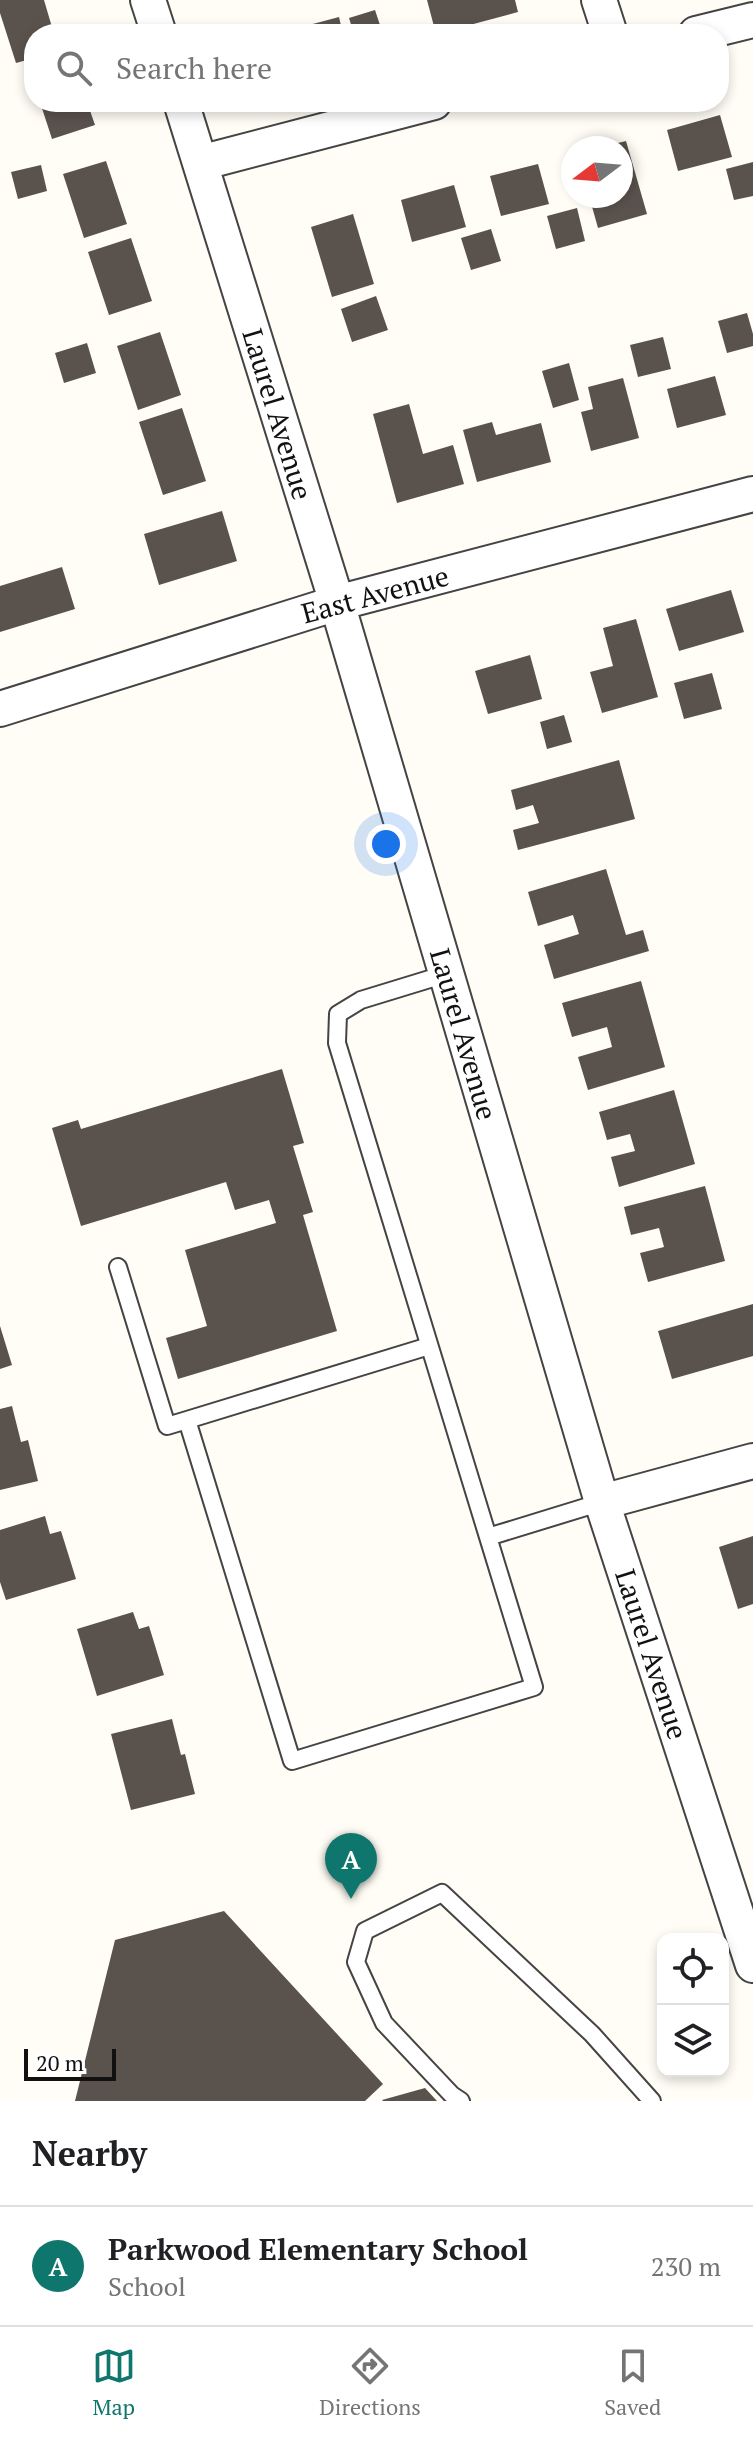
<!DOCTYPE html>
<html lang="en">
<head>
<meta charset="utf-8">
<style>
	body { margin:0; font-family:"PT Serif",serif; background:#f2f2f2; color:#202124 }
	.controls { position:absolute; right:24px; bottom:24px; display:grid; overflow:hidden; border-radius:16px; box-shadow:0 4px 12px #0003 }
	.controls button { width:72px; height:72px; display:grid; place-items:center; padding:0; border:0; border-bottom:2px solid #e0e0e0; background:#fff; color:#202124; font:40px sans-serif }
	.compass { position:absolute; left:561px; top:136px; width:72px; height:72px; border-radius:50%; background:#fff; box-shadow:0 4px 12px #0003; rotate:254deg }
	.scale { position:absolute; left:24px; bottom:20px; width:92px; box-sizing:border-box; padding-left:8px; border:4px solid #111; border-top:0; font-size:22px; line-height:28px; white-space:nowrap; color:#111; -webkit-text-stroke:6px #fff; paint-order:stroke }
	.you { position:absolute; left:386px; top:844px; width:28px; height:28px; margin:-20px; border:6px solid #fff; border-radius:50%; background:#1a73e8; box-shadow:0 0 0 12px #1a73e833 }
	.badge { display:grid; place-items:center; width:52px; height:52px; border-radius:50%; background:#0f766e; color:#fff; font-size:26px; font-weight:700 }
	.pin { position:absolute; translate:-50% -66px; filter:drop-shadow(0 2px 4px #0008) }
	.pin::after { content:''; position:absolute; top:42px; width:28px; height:24px; background:inherit; clip-path:polygon(0 0,100% 0,50% 100%) }
	.list { margin:0; padding:0; list-style:none }
	h2 { display:flex; justify-content:space-between; align-items:center; height:104px; margin:0; padding:0 32px; font-size:34px }
	h2 small { font-size:26px; font-weight:400; color:#757577 }
	.list li { display:grid; grid-template-columns:52px 1fr auto; gap:24px; align-items:center; box-sizing:border-box; height:120px; padding:0 32px; border-top:2px solid #e0e0e0 }
	.list b { display:block; font-size:30px; white-space:nowrap }
	.list p { margin:0; font-size:26px; white-space:nowrap; color:#757577 }
	.list em { font-size:26px; font-style:normal; color:#757577 }
	.icon { flex:none; width:44px; height:44px; fill:none; stroke:currentColor; stroke-width:2; stroke-linecap:round; stroke-linejoin:round }
	.map { position:relative; flex:none; width:753px; height:2101px; overflow:hidden }
	.search { position:absolute; background:#fff; box-shadow:0 4px 12px #0003; left:24px; right:24px; top:24px; height:88px; display:flex; align-items:center; gap:20px; box-sizing:border-box; padding:0 28px; border-radius:32px; color:#757577; font-size:30px }
	.sheet { height:224px; background:#fff }
	nav { display:flex; justify-content:space-around; align-items:center; box-sizing:border-box; height:112px; border-top:2px solid #e0e0e0; background:#fff; font-size:22px; color:#757577 }
	nav a { display:grid; justify-items:center; gap:4px }
	nav .on { color:#0f766e }
	.map>svg:first-child { display:block }
	.building { fill:#5a524d }
	.lines { fill:none; stroke-linecap:round; stroke-linejoin:round }
	.service-casing { stroke:#444; stroke-width:20 }
	.minor-casing { stroke:#444; stroke-width:38 }
	.service { stroke:#fff; stroke-width:16 }
	.minor { stroke:#fff; stroke-width:34 }
	.labels { text-anchor:middle; dominant-baseline:central; stroke-width:8; stroke-linejoin:round; paint-order:stroke }
	.street-label { font-size:28px; fill:#111; stroke:#fff }
</style>
</head>
<body>
<div class="map">
<svg width="753" height="2101" viewBox="0 0 753 2101">
	<rect width="100%" height="100%" fill="#fffdf5"/>
	<!-- building -->
	<path class="building" d="M0,0h44l10,34h-20v24l-18,5 -16,-50z
		M427,0h88l3,12 -82,22z
		M375,10l8,24h-29l-5,-16z
		M339,17l4,17h-64v-1z
		M40,102h47l8,23 -43,14z
		M720,115l12,42 -54,14 -11,-41z
		M626,141l21,73 -49,14 -9,-32h32v-48l-19,-1z
		M106,161l21,63 -43,14 -21,-64z
		M753,162v34l-19,4 -8,-31z
		M538,164l11,40 -48,12 -11,-40z
		M41,165l6,26 -29,8 -7,-27z
		M454,185l12,42 -54,15 -11,-42z
		M577,208l8,33 -29,8 -9,-33z
		M353,214l21,70 -42,13 -21,-70z
		M491,229l10,32 -30,9 -10,-32z
		M131,238l21,63 -43,14 -21,-63z
		M376,296l12,34 -36,12 -11,-33z
		M747,313l6,21v12l-26,7 -9,-32z
		M160,332l21,63 -43,15 -21,-64z
		M663,337l8,32 -33,8 -8,-32z
		M87,343l9,30 -32,10 -9,-30z
		M569,363l10,37 -26,8 -11,-37z
		M715,376l11,39 -49,13 -10,-39z
		M623,378l16,60 -48,13 -10,-39 12,-3 -5,-22z
		M409,404l14,50 30,-9 11,39 -67,19 -24,-89z
		M182,408l24,73 -43,14 -24,-73z
		M492,422l4,13 45,-12 10,39 -74,20 -14,-52z
		M222,511l15,50 -78,24 -15,-51z
		M62,567l13,42 -75,23v-46z
		M731,590l13,42 -65,19 -13,-42z
		M636,619l22,78 -56,16 -12,-41 23,-6 -10,-38z
		M530,655l12,44 -54,15 -13,-43z
		M712,673l10,36 -38,10 -10,-36z
		M564,715l8,27 -25,7 -7,-27z
		M619,760l16,59 -117,31 -5,-20 26,-7 -6,-18 -17,5 -5,-20z
		M606,869l20,66 17,-5 6,21 -95,28 -10,-34 35,-11 -6,-19 -35,11 -10,-34z
		M641,981l24,86 -77,23 -10,-33 34,-10 -5,-20 -35,10 -10,-34z
		M282,1069l22,74 -11,3 20,66 -10,3 34,116 -159,48 -12,-41 41,-12 -22,-76 91,-27 -7,-23 -34,10 -9,-28 -145,44 -29,-98 26,-8 3,9z
		M674,1090l21,74 -76,23 -8,-30 24,-6 -5,-17 -23,6 -8,-28z
		M705,1186l20,75 -77,21 -8,-29 24,-6 -5,-19 -28,7 -7,-28z
		M753,1304v52l-81,23 -14,-48z
		M0,1326l12,39 -12,4z
		M12,1406l9,36 7,-2 10,41 -38,9v-81z
		M45,1516l5,18 11,-3 15,48 -70,21 -6,-18v-52z
		M753,1536v68l-15,5 -19,-62z
		M133,1612l6,17 10,-3 15,49 -67,21 -20,-67z
		M172,1719l9,36 4,-1 10,40 -64,16 -20,-76z
		M224,1911l159,173 -18,17h-290l40,-161z
		M425,2088l12,13h-54l-1,-1z"/>
	<g class="lines">
		<defs>
			<path id="service" d="M446,974l-85,26 -23,14 -1,29 151,494 114,-35
				M118,1267l49,159 20,-6
				M429,1346l-242,74 105,341 242,-74 -46,-150
				M461,2101l-9,-6 -68,-72 -28,-61 9,-31 77,-38 150,141 60,67"/>
			<path id="minor" d="M148,0l11,34
				M599,0l11,34
				M696,34l57,-14
				M181,102l156,501 265,899 151,463
				M200,163l234,-61
				M0,709l337,-106 416,-109
				M602,1502l151,-41"/>
		</defs>
		<!-- service casing -->
		<use href="#service" class="service-casing"/>
		<!-- minor casing -->
		<use href="#minor" class="minor-casing"/>
		<!-- service -->
		<use href="#service" class="service"/>
		<!-- minor -->
		<use href="#minor" class="minor"/>
	</g>
	<g class="labels">
		<!-- street labels -->
		<g class="street-label">
			<text transform="translate(278 414) rotate(73)">Laurel Avenue</text>
			<text transform="translate(375 594) rotate(-15)">East Avenue</text>
			<text transform="translate(464 1034) rotate(74)">Laurel Avenue</text>
			<text transform="translate(652 1654) rotate(72)">Laurel Avenue</text>
		</g>
	</g>
</svg>
<div class="controls">
<button><svg class="icon" aria-label="locate" viewBox="0 0 24 24"><circle cx="12" cy="12" r="6"/><path d="M12 2v4M12 18v4M2 12h4M18 12h4"/></svg></button>
<button><svg class="icon" aria-label="layers" viewBox="0 0 24 24"><path d="M12 4l9 5-9 5-9-5zM3 14l9 5 9-5"/></svg></button>
</div>
<svg class="compass" viewBox="-18 -18 36 36"><path d="M0-13l5 13h-10z" fill="#e53935"/><path d="M0 13l5-13h-10z" fill="#757577"/></svg>
<div class="scale">20 m</div>
<div class="you"></div>
<div class="pin badge" style="left:351px;top:1899px">A</div>
<div class="search"><svg class="icon" aria-label="search" viewBox="0 0 24 24"><circle cx="10" cy="10" r="6"/><path d="M15 15l6 6"/></svg>Search here</div>
</div>
<section class="sheet">
<h2>Nearby<small></small></h2>
<ul class="list">
<li><span class="badge">A</span><div><b>Parkwood Elementary School</b><p>School</p></div><em>230 m</em></li>
</ul>
</section>
<nav>
<a class="on"><svg class="icon" aria-label="map" viewBox="0 0 24 24"><path d="M3 6l6-2 6 2 6-2v14l-6 2-6-2-6 2zM9 4v14M15 6v14"/></svg>Map</a>
<a><svg class="icon" aria-label="directions" viewBox="0 0 24 24"><path d="M12 3l9 9-9 9-9-9zM9 14v-3h6M13 9l2 2-2 2"/></svg>Directions</a>
<a><svg class="icon" aria-label="saved" viewBox="0 0 24 24"><path d="M7 4h10v16l-5-4-5 4z"/></svg>Saved</a>
</nav>
</body>
</html>
